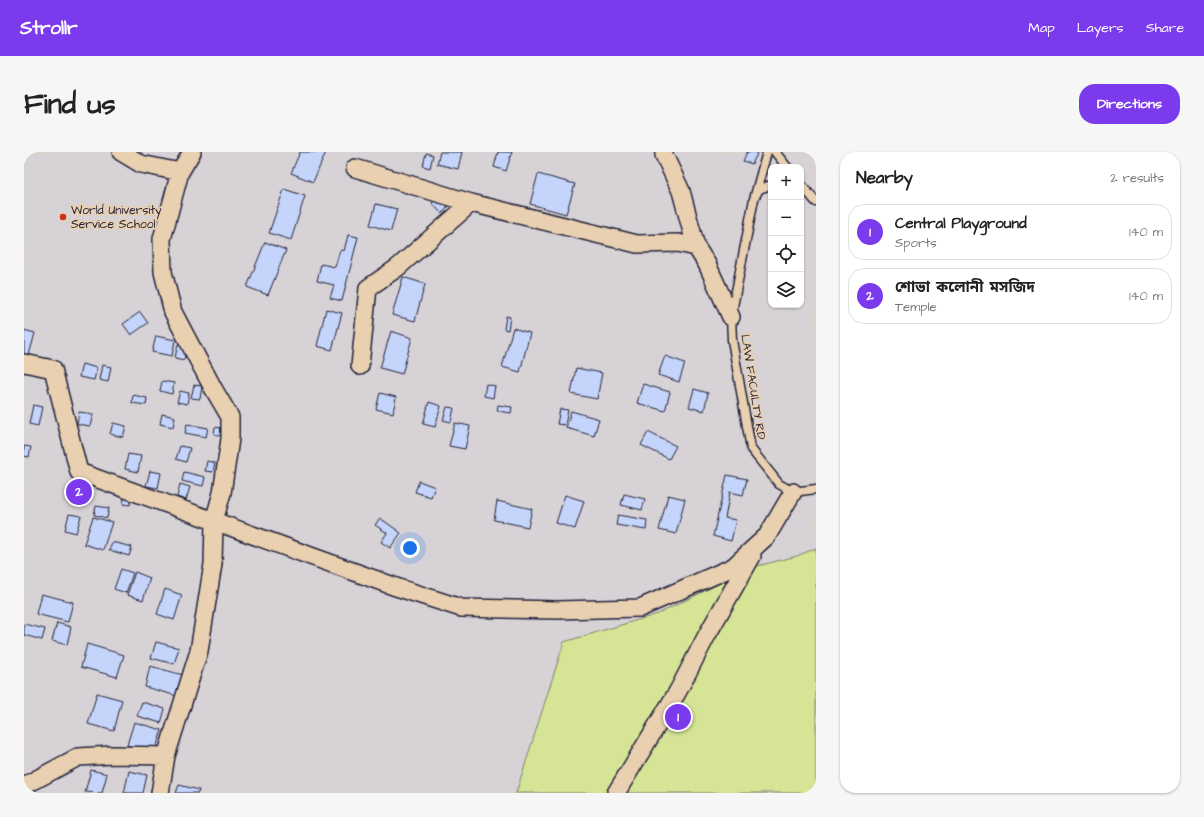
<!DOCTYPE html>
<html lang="en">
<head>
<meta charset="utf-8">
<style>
	body { margin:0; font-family:"Architects Daughter","Noto Sans Bengali",sans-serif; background:#f6f6f6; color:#222 }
	.controls { position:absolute; right:12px; top:12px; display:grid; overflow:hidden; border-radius:8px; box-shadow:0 1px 3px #0004 }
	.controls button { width:36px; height:36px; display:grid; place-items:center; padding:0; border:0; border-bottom:1px solid #e0e0e0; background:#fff; color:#222; font:20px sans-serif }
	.you { position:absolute; left:386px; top:396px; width:14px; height:14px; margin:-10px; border:3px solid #fff; border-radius:50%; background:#1a73e8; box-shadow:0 0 0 6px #1a73e833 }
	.badge { display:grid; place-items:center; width:26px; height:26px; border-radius:50%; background:#7c3aed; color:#fff; font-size:13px; font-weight:700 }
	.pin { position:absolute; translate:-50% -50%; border:2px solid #fff; box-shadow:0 1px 4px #0006 }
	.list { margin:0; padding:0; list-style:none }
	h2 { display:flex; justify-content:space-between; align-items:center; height:52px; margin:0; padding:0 16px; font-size:17px }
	h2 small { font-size:13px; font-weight:400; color:#767676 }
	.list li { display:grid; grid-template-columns:26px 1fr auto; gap:12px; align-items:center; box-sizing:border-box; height:56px; margin:0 8px 8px; padding:0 8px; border:1px solid #e0e0e0; border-radius:16px }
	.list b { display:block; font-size:15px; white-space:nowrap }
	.list p { margin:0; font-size:13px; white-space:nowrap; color:#767676 }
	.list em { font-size:13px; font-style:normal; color:#767676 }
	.icon { flex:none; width:22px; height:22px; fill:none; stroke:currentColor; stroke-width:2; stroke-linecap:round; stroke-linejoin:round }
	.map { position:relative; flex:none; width:792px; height:641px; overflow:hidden; border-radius:16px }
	header { display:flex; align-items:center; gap:24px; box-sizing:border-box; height:56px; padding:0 20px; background:#7c3aed; color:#fff }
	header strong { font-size:19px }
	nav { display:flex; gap:22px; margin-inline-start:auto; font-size:14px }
	.intro { display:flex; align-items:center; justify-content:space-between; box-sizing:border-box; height:96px; padding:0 24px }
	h1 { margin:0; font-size:28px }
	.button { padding:10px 18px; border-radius:16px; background:#7c3aed; color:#fff; font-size:14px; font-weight:700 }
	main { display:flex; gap:24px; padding:0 24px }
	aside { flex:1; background:#fff; border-radius:16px; box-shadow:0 1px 3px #0004 }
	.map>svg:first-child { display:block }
	.built { fill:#d6d2d6; fill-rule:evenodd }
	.green { fill:#d6e496; stroke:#7c8368 }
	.building { fill:#c4d4fa; stroke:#22223b }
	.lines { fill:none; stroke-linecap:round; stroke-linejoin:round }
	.lane-casing { stroke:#22223b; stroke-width:11 }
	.street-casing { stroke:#22223b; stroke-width:20 }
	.lane { stroke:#e8d0b0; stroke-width:8 }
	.street { stroke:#e8d0b0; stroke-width:17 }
	.poi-dot { fill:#c8321e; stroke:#e8d0b0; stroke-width:1.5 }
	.labels { text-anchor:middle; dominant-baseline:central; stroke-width:3.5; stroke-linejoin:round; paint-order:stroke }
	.poi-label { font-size:12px; fill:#22223b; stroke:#e8d0b0; text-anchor:start }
	.street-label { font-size:12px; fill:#22223b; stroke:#e8d0b0 }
</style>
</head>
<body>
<header>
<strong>Strollr</strong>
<nav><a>Map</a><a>Layers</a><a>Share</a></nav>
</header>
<div class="intro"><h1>Find us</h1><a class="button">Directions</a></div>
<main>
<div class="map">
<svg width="792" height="641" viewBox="0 0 792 641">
	<rect width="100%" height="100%" fill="#ddd1c6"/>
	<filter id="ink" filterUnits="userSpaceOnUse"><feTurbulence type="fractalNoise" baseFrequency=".025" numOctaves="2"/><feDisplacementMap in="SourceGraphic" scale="8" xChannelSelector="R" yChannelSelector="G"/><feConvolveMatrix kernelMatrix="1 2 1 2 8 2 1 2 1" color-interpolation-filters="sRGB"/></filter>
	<g filter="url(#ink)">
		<!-- built -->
		<path class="built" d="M0,0h792v641h-792zM747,15h30v138h-30z"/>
		<!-- green -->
		<path class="green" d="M792,396v245h-300l48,-151 94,-28 95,-47 44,-11z"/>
		<!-- building -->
		<path class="building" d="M276,0h26l-13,30 -22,-9z
			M416,0h22l-4,17 -21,-5z
			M474,0h14l-6,19 -12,-4z
			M723,0h11l-6,12 -9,-3z
			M402,1l7,2 -3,13 -7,-2z
			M514,22l37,10 -9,30 -36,-10z
			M260,37l21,7 -14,44 -22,-7z
			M415,45l9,10 -6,7 -10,-11z
			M352,52l21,5 -6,22 -21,-6z
			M324,83l10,2 -16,64 -12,-3 4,-13 -17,-4 4,-17 14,3 5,-17 4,1z
			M241,90l21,8 -18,45 -21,-8z
			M379,125l22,7 -10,37 -23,-6z
			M302,157l16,4 -10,37 -15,-4z
			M116,160l8,11 -17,12 -8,-11z
			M482,164l4,1 -2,13 -4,-1z
			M489,176l17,5 -10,39 -18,-5z
			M0,178l11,3 -7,26 -4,-1z
			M367,179l21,7 -10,36 -22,-6z
			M132,184l19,4 -3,16 -20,-4z
			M154,192l9,2 -3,14 -9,-2z
			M641,204l20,7 -6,19 -21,-7z
			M58,212l15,4 -3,12 -15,-3z
			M78,213l9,2 -3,15 -9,-2z
			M552,216l26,5 -5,26 -26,-5z
			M138,229l12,2 -2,11 -12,-3z
			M462,232l9,2 -2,12 -9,-2z
			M619,232l27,8 -5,19 -28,-8z
			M170,233l8,1 -2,13 -9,-1z
			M670,237l14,4 -4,18 -15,-4z
			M156,239l9,2 -2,11 -10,-2z
			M356,241l16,4 -3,16 -17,-4z
			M109,243l14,3 -1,7 -14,-2z
			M405,250l12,4 -6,21 -12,-3z
			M9,253l9,2 -4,19 -9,-2z
			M474,253l14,2 -1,6 -14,-2z
			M423,255l7,1 -3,14 -8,-2z
			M536,257l8,1 -3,15 -8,-1z
			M547,259l28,8 -5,17 -28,-8z
			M55,260l14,2 -3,12 -13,-2z
			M138,262l13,3 -2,10 -13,-3z
			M89,271l13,3 -3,11 -13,-3z
			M431,271l15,3 -5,23 -16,-3z
			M163,272l21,4 -2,9 -21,-4z
			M191,275l7,1 -1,8 -7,-2z
			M730,275l8,1 -1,9h-8z
			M624,280l28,14 -7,13 -28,-14z
			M0,294l7,1 -2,10 -5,-1z
			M156,294l10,2 -4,14 -10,-3z
			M104,302l13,2 -3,16 -13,-3z
			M183,309l8,2 -2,9 -8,-1z
			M126,319l11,2 -3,15 -12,-2z
			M160,320l21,5 -2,9 -21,-5z
			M703,323l20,4 -4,16 -13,-3 -5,26 11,2 -5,21 -18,-5z
			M55,327l9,2 -5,25 -9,-2z
			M395,329l16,6 -4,10 -16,-5z
			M156,332l10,3 -4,13 -9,-3z
			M101,341l8,2 -3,10 -7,-1z
			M600,342l21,5 -3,11 -21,-5z
			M541,343l19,6 -9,28 -19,-6z
			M644,343l17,4 -9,35 -17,-4z
			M473,349l35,8 -4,18 -34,-7z
			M72,354l13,2 -2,10 -13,-3z
			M45,362l12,2 -5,17 -11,-3z
			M594,363l29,5 -1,10 -30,-5z
			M69,365l19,5 -9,28 -19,-6z
			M356,366l21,15 -11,15 -9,-6 6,-9 -12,-8z
			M88,390l20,5 -3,9 -20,-6z
			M97,417l12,4 -7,20 -12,-4z
			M111,420l15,6 -7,22 -16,-5z
			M141,437l17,6 -8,25 -17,-6z
			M17,442l32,8 -5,20 -32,-8z
			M33,471l14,4 -4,18 -15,-4z
			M0,472l21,5 -3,11 -18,-5z
			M132,490l23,6 -5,16 -23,-6z
			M63,492l37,11 -7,22 -36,-10z
			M126,514l33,9 -6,21 -32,-9z
			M73,541l25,7 -8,31 -26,-7z
			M118,550l23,7 -4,14 -24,-7z
			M110,570l28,8 -8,24 -27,-9z
			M67,618l16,4 -5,19 -17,-1z
			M105,619l18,4 -4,18h-19z
			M155,633l20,5 -1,3h-22z"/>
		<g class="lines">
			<defs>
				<path id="lane" d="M743,0l-13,47 -23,118 1,23 19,109 28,35 14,8 23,-3
					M751,0l12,15
					M777,32l15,18
					M732,43l3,-6 12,-4"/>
				<path id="street" d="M97,0l20,12 39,8 12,-20
					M640,0v3l17,36 15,56
					M331,16l116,35 166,41 41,-1 18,4 11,17 24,53
					M0,211l29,6 26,103 317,115 65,21 96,2 83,-2 93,-41 34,-31 26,-44
					M336,214l8,-78 29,-20 74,-65
					M0,634l54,-29 35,-2 53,1
					M136,641l6,-37 33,-105 14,-87 1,-43 8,-28 8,-54v-22l-17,-29 -40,-76 -10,-40 -1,-33 18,-67
					M592,641l62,-102 29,-56 45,-79"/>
			</defs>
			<!-- lane casing -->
			<use href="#lane" class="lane-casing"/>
			<!-- street casing -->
			<use href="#street" class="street-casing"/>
			<!-- lane -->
			<use href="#lane" class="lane"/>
			<!-- street -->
			<use href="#street" class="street"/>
		</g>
	</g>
	<!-- markers -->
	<circle class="poi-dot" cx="39" cy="65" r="4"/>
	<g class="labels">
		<!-- poi labels -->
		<g class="poi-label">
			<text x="47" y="58">World University<tspan x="47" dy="14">Service School</tspan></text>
		</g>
		<!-- street labels -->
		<g class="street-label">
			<text transform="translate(729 235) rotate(81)">LAW FACULTY RD</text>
		</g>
	</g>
</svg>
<div class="controls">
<button>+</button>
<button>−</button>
<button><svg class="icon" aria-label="locate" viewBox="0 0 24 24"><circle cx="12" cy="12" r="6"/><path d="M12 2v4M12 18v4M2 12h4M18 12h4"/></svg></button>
<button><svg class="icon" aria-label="layers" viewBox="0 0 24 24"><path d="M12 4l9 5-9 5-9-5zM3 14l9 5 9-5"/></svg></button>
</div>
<div class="you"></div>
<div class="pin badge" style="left:654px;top:565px">1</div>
<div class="pin badge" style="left:55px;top:340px">2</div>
</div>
<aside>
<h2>Nearby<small>2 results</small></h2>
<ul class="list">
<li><span class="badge">1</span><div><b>Central Playground</b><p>Sports</p></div><em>140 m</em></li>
<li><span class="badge">2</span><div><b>শোভা কলোনী মসজিদ</b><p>Temple</p></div><em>140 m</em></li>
</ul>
</aside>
</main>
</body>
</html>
